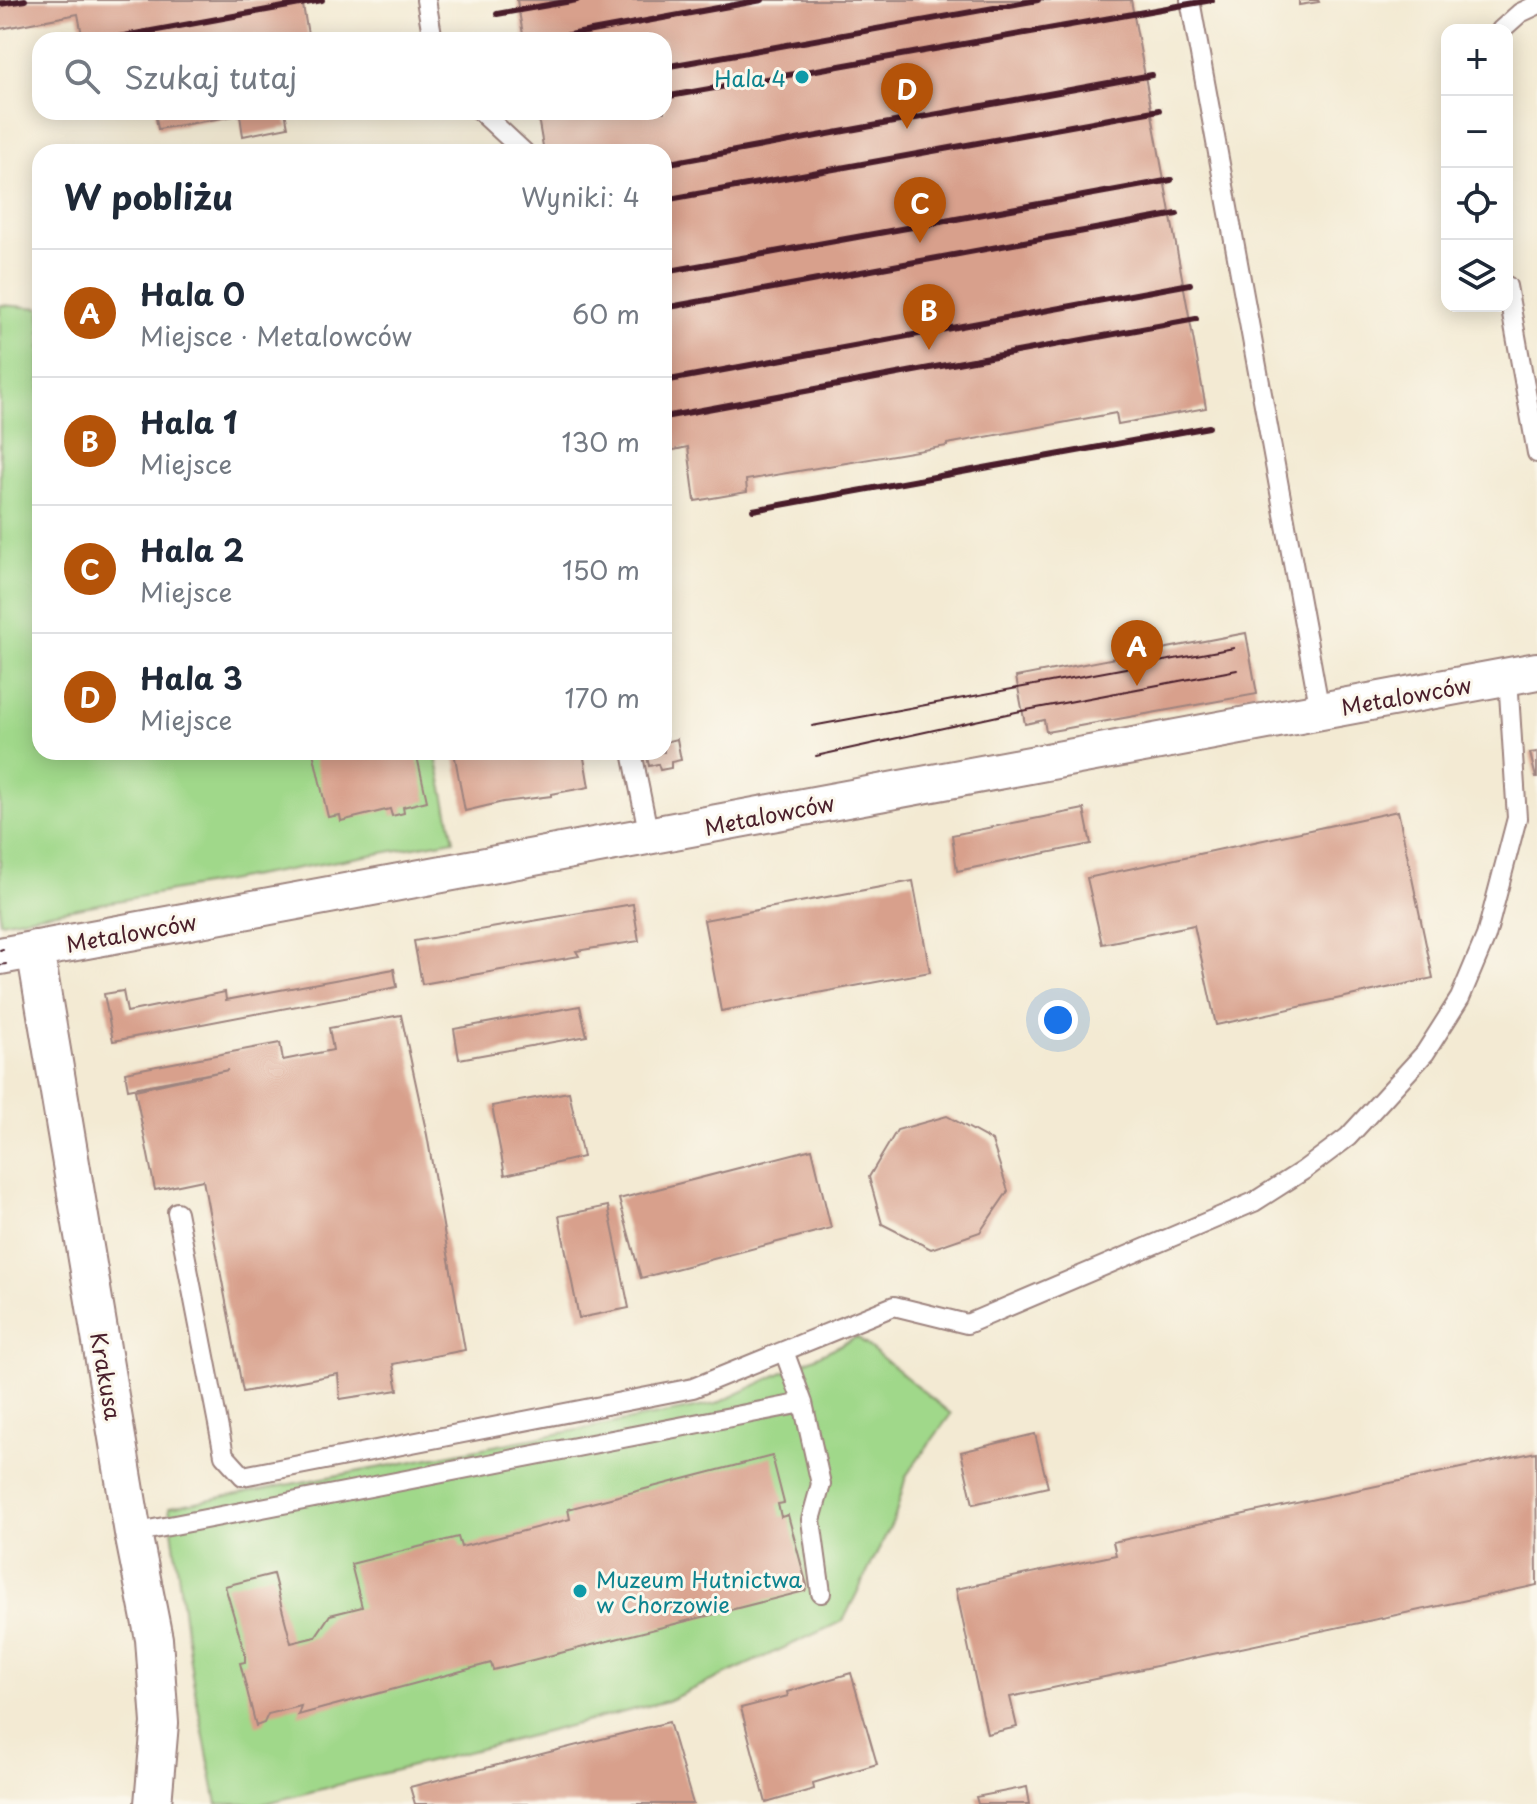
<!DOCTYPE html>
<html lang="pl">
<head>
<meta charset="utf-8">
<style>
	body { margin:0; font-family:"Playpen Sans",sans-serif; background:#f2f2f3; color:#1f2937 }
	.controls { position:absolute; right:24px; top:24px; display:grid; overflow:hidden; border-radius:16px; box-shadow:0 4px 20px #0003 }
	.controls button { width:72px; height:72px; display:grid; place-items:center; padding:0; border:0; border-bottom:2px solid #e0e1e3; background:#fff; color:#1f2937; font:40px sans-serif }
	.you { position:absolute; left:1058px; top:1020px; width:28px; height:28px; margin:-20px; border:6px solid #fff; border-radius:50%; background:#1a73e8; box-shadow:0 0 0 12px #1a73e833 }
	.badge { display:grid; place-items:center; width:52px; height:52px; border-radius:50%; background:#b45309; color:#fff; font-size:26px; font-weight:700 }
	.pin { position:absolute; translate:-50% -66px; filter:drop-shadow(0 2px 4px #0008) }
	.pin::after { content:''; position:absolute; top:42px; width:28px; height:24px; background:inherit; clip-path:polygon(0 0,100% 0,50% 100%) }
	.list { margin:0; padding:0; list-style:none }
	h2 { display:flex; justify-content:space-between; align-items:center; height:104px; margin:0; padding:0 32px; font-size:34px }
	h2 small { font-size:26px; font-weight:400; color:#747a83 }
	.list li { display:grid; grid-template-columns:52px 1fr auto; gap:24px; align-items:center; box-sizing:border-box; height:128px; padding:0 32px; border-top:2px solid #e0e1e3 }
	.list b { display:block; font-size:30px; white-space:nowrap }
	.list p { margin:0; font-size:26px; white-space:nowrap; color:#747a83 }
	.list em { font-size:26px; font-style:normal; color:#747a83 }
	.icon { flex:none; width:44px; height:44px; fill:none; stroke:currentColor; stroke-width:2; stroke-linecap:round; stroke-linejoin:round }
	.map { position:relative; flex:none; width:1537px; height:1804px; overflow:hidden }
	.search { position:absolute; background:#fff; box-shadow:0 4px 20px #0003; left:32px; top:32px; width:640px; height:88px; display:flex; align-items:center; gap:20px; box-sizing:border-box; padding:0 28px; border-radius:24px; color:#747a83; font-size:30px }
	.panel { position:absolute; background:#fff; box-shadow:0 4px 20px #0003; left:32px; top:144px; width:640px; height:616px; border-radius:24px }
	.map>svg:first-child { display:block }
	.green { fill:#a0d88a; stroke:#757c5a; stroke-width:2 }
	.building { fill:#d8a08c }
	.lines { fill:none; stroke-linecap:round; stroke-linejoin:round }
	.service-casing { stroke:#9e847f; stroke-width:22 }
	.minor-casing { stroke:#9e847f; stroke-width:40 }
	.service { stroke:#fff; stroke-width:18 }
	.minor { stroke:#fff; stroke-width:36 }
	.tram { stroke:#4a1f2b; stroke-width:2 }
	.rail { stroke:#4a1f2b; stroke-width:6 }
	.culture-dot { fill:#0f9aa8; stroke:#fbf7ec; stroke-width:3 }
	.labels { text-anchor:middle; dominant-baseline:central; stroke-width:6; stroke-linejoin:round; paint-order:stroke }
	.culture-label { font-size:22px; fill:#0d838f; stroke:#fbf7ec; text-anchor:end }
	.street-label { font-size:22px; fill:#4a1f2b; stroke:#fbf7ec }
</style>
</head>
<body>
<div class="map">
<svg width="1537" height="1804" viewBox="0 0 1537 1804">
	<rect width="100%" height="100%" fill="#fbf7ec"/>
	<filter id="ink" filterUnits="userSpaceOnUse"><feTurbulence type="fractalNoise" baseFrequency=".0125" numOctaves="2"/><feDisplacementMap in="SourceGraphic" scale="16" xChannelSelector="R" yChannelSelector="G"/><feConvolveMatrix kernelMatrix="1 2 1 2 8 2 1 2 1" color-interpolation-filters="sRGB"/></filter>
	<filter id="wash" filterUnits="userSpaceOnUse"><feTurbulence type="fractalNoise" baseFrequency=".006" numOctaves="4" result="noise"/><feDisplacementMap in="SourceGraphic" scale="32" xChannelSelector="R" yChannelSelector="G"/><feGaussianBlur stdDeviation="1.8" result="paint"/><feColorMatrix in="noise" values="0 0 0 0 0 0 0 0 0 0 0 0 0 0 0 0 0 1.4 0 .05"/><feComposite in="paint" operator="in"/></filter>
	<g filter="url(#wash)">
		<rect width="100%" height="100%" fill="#f3ead3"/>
		<!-- green -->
		<path class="green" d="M0,305l40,3v444h395l19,88 -454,82z
			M857,1337l94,77 -45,62 -11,41 -52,104 -176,80 -404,103h-46l-25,-129 -23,-168 547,-103z"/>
		<g id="blocks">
			<!-- building -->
			<path class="building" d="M0,0h302l7,40h-226l-5,-26 -78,15z
				M517,0h614l75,408 -88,16 -2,-11 -169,31v2l-201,34 1,12 -52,9 -7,-54 -24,5v-300h-120l-7,-40h127v-72h-140z
				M1299,0h19l1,2 -20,3z
				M155,112h130l3,15 -45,9 -3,-21 -82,14z
				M1246,633l11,61 -211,38 -2,-12 -19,4 -9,-47z
				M677,739l4,21 -10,2v6l-11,2 -2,-6 -9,2 -3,-14h18v-10z
				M313,752h103l11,49 -24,6 1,6 -12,3 -2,-7 -49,12 -1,-6 -12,2z
				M454,752h129l6,35 -38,7v2l-48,6 -38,9z
				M1537,752v26h-1l-6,-25z
				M1084,809l7,35 -134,27 -5,-36z
				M1398,811l35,167 -217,47 -22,-100 -92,19 -15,-66z
				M913,881l17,91 -209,39 -17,-91z
				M633,904l6,37 -63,10 3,5 -157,28 -8,-43z
				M394,969l3,18 -284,54 -9,-47 19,-3 4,21 98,-20 1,8z
				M580,1006l7,30 -128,23 -5,-30z
				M401,1015l26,120 38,215 -72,14 5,26 -58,9 -2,-25 -95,18 -40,-212 -48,10 -20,-100 93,-20 -100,19 -3,-17 155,-29 3,17 50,-10 -4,-22z
				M569,1092l14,65 -78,18 -13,-69z
				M947,1116l45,25 16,50 -28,41 -49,17 -49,-25 -13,-47 28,-47z
				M812,1149l19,79 -190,50 -22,-79z
				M608,1206l21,102 -50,10 -20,-102z
				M1035,1434l13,53 -75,17 -12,-52z
				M1536,1452l1,133 -527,112 7,30 -30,7 -31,-145 160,-34 -3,-13z
				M772,1456l12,47 -6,1 3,13 7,-2 19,71 -2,5 -312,79 -2,-7 -193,52 3,-9 -33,8 -4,9 -8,3 -16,-63 5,-1v-8l-20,-68 48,-12 18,69 24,-6 15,-22 32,-8 -11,-43 107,-27 3,10 109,-28 -2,-10z
				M851,1673l26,91 -64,19 1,6 -48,14 -25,-95 47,-12 -1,-4z
				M669,1722l24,82h-278l-5,-17z
				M1027,1787l3,17h-52l-2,-7z"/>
		</g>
	</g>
	<g filter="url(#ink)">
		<use href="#blocks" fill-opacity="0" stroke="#9e847f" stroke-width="2"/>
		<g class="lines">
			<defs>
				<path id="service" d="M426,0l7,40
					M1190,0l130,711
					M1501,30l19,-17 17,-8
					M481,112l43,40
					M1507,286l30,167
					M632,752l17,84
					M177,1212l47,243 19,21 450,-88 201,-82 73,18 287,-122 50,-32 44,-33 77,-84 35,-55 26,-62 31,-118 -9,-141
					M784,1351l19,52 18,81 -10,36 10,73
					M133,1533l670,-130"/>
				<path id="minor" d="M35,949l98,584 21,106 6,84 -7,81
					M0,956l1537,-285"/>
			</defs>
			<!-- service casing -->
			<use href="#service" class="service-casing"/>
			<!-- minor casing -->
			<use href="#minor" class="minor-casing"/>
			<!-- service -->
			<use href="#service" class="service"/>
			<!-- minor -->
			<use href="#minor" class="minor"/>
			<!-- tram -->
			<path class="tram" d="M812,726l422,-78
				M816,756l200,-44 221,-42
				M0,950l3,-1
				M0,965l6,-1"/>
			<!-- rail -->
			<path class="rail" d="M0,4l25,-4
				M497,14l80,-14
				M102,40l220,-40
				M542,40l220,-40
				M664,67l374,-67
				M664,97l548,-97
				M554,117l27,-5
				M664,164l488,-89
				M664,200l495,-90
				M664,272l507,-92
				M664,308l513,-94
				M664,381l526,-97
				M664,417l532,-98
				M753,510l456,-83"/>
		</g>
	</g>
	<!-- markers -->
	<g class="culture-dot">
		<circle cx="802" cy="77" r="8"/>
		<circle cx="580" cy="1591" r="8"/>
	</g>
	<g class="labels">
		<!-- culture labels -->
		<g class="culture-label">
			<text x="786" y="77">Hala 4</text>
			<text x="596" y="1578" text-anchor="start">Muzeum Hutnictwa<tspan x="596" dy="25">w Chorzowie</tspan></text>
		</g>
		<!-- street labels -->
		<g class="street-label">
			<text transform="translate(1406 695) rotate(-10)">Metalowców</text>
			<text transform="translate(769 814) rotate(-11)">Metalowców</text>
			<text transform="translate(131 932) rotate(-10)">Metalowców</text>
			<text transform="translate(107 1376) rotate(80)">Krakusa</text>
		</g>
	</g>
</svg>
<div class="controls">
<button>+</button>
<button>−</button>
<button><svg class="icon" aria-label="locate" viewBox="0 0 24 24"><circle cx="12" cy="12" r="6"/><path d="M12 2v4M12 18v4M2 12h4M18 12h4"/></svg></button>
<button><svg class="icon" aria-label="layers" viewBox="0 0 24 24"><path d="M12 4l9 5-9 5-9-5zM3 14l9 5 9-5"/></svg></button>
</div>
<div class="you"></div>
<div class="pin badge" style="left:1137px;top:686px">A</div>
<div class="pin badge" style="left:929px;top:350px">B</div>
<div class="pin badge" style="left:920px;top:243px">C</div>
<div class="pin badge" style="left:907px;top:129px">D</div>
<div class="search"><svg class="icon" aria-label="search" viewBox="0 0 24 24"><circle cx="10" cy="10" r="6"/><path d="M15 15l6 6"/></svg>Szukaj tutaj</div>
<section class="panel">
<h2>W pobliżu<small>Wyniki: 4</small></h2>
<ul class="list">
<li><span class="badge">A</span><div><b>Hala 0</b><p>Miejsce · Metalowców</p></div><em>60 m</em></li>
<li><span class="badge">B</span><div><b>Hala 1</b><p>Miejsce</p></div><em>130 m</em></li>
<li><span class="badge">C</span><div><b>Hala 2</b><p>Miejsce</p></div><em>150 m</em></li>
<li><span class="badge">D</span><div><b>Hala 3</b><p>Miejsce</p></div><em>170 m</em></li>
</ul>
</section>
</div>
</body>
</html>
